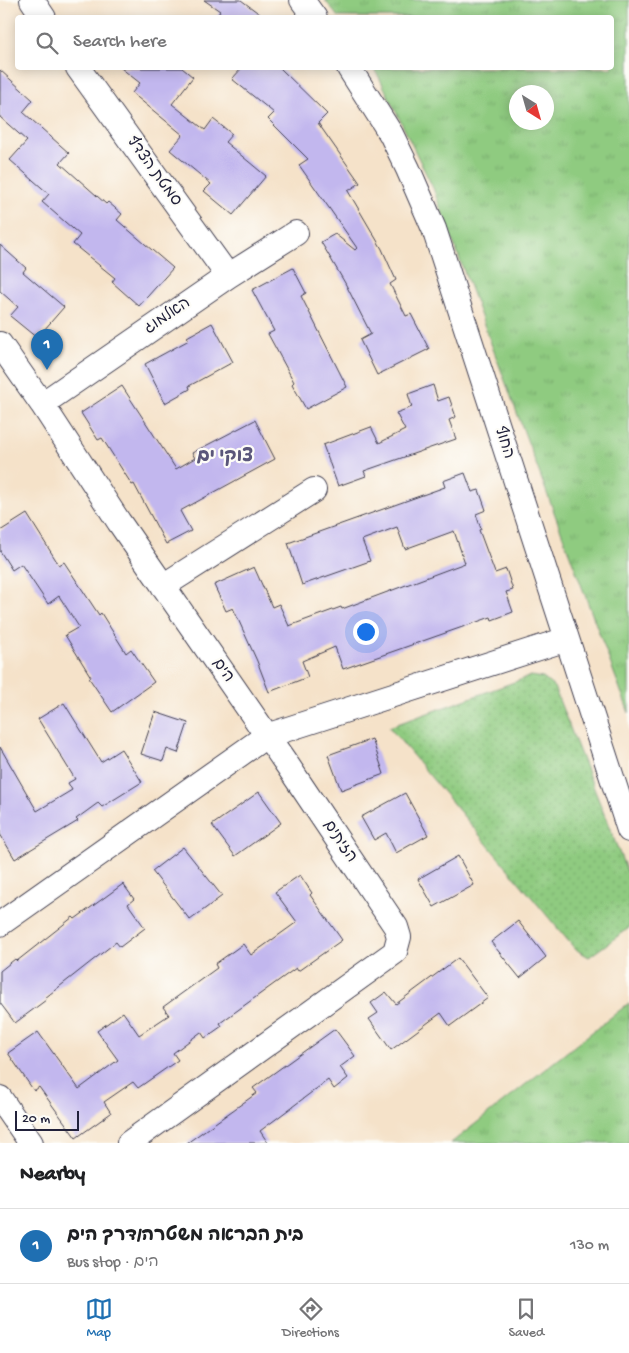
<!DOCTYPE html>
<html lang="en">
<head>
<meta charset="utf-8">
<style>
	body { margin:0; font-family:"Gochi Hand","Playpen Sans Hebrew",sans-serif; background:#f6f6f6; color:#202124 }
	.compass { position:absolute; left:509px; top:85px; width:45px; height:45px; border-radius:50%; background:#fff; box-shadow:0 2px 12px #0003; rotate:143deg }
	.scale { position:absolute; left:15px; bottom:12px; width:64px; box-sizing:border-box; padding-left:5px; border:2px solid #22223b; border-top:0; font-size:14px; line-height:18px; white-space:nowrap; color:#22223b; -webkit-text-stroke:4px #fdfcf7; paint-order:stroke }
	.you { position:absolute; left:365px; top:631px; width:18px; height:18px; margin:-12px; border:4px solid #fff; border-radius:50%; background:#1a73e8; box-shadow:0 0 0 8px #1a73e833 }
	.badge { display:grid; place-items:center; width:32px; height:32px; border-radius:50%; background:#1f6fb2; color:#fff; font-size:16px; font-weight:700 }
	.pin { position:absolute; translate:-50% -41px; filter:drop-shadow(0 1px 2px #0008) }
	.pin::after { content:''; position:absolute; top:26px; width:18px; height:15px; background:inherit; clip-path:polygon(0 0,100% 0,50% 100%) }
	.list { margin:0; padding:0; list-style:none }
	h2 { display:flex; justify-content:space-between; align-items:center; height:65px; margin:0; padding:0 20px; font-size:21px }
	h2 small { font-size:16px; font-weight:400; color:#757577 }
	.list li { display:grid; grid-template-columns:32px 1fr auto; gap:15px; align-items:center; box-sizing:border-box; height:75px; padding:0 20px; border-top:1px solid #e0e0e0 }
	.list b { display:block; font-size:19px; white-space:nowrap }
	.list p { margin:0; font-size:16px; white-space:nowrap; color:#757577 }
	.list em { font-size:16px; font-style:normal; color:#757577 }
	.icon { flex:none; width:28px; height:28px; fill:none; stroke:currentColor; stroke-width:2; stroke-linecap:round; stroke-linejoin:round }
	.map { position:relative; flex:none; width:629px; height:1143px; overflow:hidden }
	.search { position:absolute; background:#fff; box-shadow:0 2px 12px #0003; left:15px; right:15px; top:15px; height:55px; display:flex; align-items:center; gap:12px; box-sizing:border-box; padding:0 18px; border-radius:5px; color:#757577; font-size:19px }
	.sheet { height:140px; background:#fff }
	nav { display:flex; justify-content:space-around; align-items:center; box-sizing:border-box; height:70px; border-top:1px solid #e0e0e0; background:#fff; font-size:14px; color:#757577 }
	nav a { display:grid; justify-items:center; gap:2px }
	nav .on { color:#1f6fb2 }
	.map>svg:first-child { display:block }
	.grass { fill:url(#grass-tufts); stroke:#58765e; fill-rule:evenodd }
	.park { fill:url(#park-dots); stroke:#58765e }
	.building { fill:#c2b7ee }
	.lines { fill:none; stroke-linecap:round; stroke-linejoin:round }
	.minor-casing { stroke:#423f50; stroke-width:26 }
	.minor { stroke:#fff; stroke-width:24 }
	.labels { text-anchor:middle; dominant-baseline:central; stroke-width:4.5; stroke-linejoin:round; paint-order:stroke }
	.street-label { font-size:16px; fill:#22223b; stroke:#fdfcf7 }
	.quarter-label { font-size:19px; font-weight:bold; fill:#5a567a; stroke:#fdfcf7 }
</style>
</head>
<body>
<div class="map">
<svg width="629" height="1143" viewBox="0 0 629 1143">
	<defs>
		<pattern id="grass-tufts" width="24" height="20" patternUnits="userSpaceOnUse" patternTransform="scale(1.25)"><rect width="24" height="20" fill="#8fcb80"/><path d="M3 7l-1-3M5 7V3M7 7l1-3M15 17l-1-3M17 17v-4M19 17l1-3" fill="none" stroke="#7bae70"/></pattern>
		<pattern id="park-dots" width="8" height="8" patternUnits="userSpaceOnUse" patternTransform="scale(1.25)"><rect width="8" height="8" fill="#8fcb80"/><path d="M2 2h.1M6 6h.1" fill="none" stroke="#7bae70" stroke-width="1.8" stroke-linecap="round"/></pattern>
	</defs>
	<rect width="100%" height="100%" fill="#fdfcf7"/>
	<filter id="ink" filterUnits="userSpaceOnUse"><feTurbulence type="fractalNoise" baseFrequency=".02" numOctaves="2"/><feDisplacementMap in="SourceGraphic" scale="10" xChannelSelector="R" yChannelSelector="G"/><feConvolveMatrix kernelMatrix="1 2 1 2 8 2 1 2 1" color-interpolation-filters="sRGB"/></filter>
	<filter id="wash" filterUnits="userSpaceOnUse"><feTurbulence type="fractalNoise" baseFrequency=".0096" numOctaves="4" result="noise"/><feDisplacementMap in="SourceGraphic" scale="20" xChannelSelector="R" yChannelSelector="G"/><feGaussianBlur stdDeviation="1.12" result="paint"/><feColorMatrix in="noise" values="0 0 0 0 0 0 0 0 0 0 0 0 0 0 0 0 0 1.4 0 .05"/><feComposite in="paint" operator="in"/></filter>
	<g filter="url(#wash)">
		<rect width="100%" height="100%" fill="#f5e2c9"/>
		<!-- grass -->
		<path class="grass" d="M325,0h304v713l-196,-525 -54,-111 -6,-9h239v-50l-274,-1zM516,92h30v30h-30z
			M629,1003v140h-178z"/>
		<!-- park -->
		<path class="park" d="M531,676l12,2 11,9 75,190v51l-40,29 -14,-8 -186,-222z"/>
		<g id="blocks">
			<!-- building -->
			<path class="building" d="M204,0h37l24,18h-49l4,-7z
				M121,68h61l11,9 -21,27 33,26 8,-11 19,15 -7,8 41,34 -33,39 -29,-24 7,-7 -41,-34 13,-15 -51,-42 8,-10z
				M242,68h38l47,46 -9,9 42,60 -12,8 34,58 14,31 -6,4 16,32 5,-2 18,35 -52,26 -17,-35 11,-6 -26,-51 -24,-41 14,-8 20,16 2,-2 -58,-83 9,-6 -40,-40 6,-6 -42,-34z
				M0,70l33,30 -10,12 46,41 -9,10 46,41 2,-2 14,12 -5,6 56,48 -34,38 -27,-24 3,-4 -42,-34 7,-9 -38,-33 7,-8 -39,-34 17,-19 -27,-24z
				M0,245l26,23 -3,4 41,35 -27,31 -27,-22 8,-9 -18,-16z
				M293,268l13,25 -5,3 46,91 -41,22 -14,-25 2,-2 -26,-48 6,-3 -22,-41z
				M212,323l21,39 -44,24 1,3 -25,14 -20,-39 44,-24 -2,-3z
				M433,385l5,16 11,-4 7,20 -7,3 7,19 -92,32 2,5 -28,10 -15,-41 48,-18 8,16 26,-13 -9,-17 16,-6 -4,-13z
				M122,386l54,83 19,-11 -3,-5 63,-33 20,39 -95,52 11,20 -25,13 -32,-60 -2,1 -30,-47 -4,2 -17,-27z
				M465,473l7,19 7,-2 7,20 -10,4 5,15 -2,1 16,43 11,-4 7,21 -7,2 7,20 -21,8 -1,-3 -148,52 -8,-22 -33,14 6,16 -39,15 -12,-31 -24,-53 -7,3 -12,-26 40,-18 18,40 7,-3 10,22 52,-19 1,2 123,-46 -11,-32 -49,18 -8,-22 -35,13 8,21 -68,24 -14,-42 157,-56 -2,-6z
				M27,514l32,51 5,-3 35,53 2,-2 25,40 5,-4 23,33 -42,30 -23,-34 2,-1 -26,-42 14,-8 -20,-31 -11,8 -27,-40 -9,6 -12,-19v-20z
				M64,703l37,59 20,-13 21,33 -40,25 -4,-4 -22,16 2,2 -63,38 -15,-25v-87l37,64 35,-21 -4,-7 7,-4 -37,-60z
				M155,712l33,11 -10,30 -11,-4 -4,12 -22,-7z
				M372,739l12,35 -43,16 -13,-35z
				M259,792l22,31 -46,33 -23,-31z
				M405,793l23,42 -32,18 -10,-20 -12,7 -13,-23z
				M183,847l39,49 -32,24 -38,-49z
				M458,856l16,29 -40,22 -16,-28z
				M300,875l12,18 -2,2 32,45 -44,31 -2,-3 -76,55 2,3 -17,12 -4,-6 -28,21 5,7 -40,28 -5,-6 -29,20 7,11 -35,25 -37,-51 -5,4 -26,-38 30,-21 41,57 39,-29 -21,-29 26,-19 16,23 30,-20 -6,-8 54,-39 -2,-4 28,-20 8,11 46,-33 -22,-30z
				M123,884l11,15 -6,5 17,24 -25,19 -4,-5 -71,56 1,2 -31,23 -15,-20v-32l15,-12 2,2 56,-44 2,2z
				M518,921l28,36 -26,21 -29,-36z
				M458,958l30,40 -38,28 -9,-13 -50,37 -22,-31 9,-6 -7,-10 15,-11 10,12z
				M335,1029l20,27 -15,11 8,11 -14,11 -6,-9 -68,51 8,12h-81l70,-50 -4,-5z"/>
		</g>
	</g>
	<g filter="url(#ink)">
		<use href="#blocks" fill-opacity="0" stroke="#423f50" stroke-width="1"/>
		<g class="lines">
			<defs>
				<path id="minor" d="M32,0l12,18
					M302,0l13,18
					M78,68l150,208
					M349,68l42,66 17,35 26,60 195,601
					M0,344l42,60 77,118 169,244 108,161 3,10 -4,15 -266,191
					M42,404l186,-128 68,-43
					M163,586l151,-96
					M0,924l266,-188 301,-97
					M0,1098l31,45"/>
			</defs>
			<!-- minor casing -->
			<use href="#minor" class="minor-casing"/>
			<!-- minor -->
			<use href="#minor" class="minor"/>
		</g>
	</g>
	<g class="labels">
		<!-- street labels -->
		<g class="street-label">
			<text transform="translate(153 172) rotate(54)">סמטת הצדף</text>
			<text transform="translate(168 317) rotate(-34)">האלמוג</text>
			<text transform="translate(503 443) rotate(72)">החוף</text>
			<text transform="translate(222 671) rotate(55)">הים</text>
			<text transform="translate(339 842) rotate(56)">הזיתים</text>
		</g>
		<!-- quarter labels -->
		<g class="quarter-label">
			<text x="225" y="457">צוקי ים</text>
		</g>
	</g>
</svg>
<svg class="compass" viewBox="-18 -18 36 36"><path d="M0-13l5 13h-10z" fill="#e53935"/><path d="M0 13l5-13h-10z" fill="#757577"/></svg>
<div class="scale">20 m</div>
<div class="you"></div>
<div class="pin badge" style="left:47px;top:370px">1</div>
<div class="search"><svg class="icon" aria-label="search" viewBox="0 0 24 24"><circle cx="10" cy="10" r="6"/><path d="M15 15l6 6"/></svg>Search here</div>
</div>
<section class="sheet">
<h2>Nearby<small></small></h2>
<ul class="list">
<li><span class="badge">1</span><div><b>בית הבראה משטרה/דרך הים</b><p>Bus stop · הים</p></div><em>130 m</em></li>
</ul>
</section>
<nav>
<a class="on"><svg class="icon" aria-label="map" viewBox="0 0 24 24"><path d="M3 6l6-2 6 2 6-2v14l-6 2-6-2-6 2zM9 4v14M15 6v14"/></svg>Map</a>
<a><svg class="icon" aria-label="directions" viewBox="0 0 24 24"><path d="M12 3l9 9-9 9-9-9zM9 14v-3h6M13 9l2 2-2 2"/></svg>Directions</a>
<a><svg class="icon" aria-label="saved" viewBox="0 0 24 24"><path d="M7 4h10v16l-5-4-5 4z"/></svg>Saved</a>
</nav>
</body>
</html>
